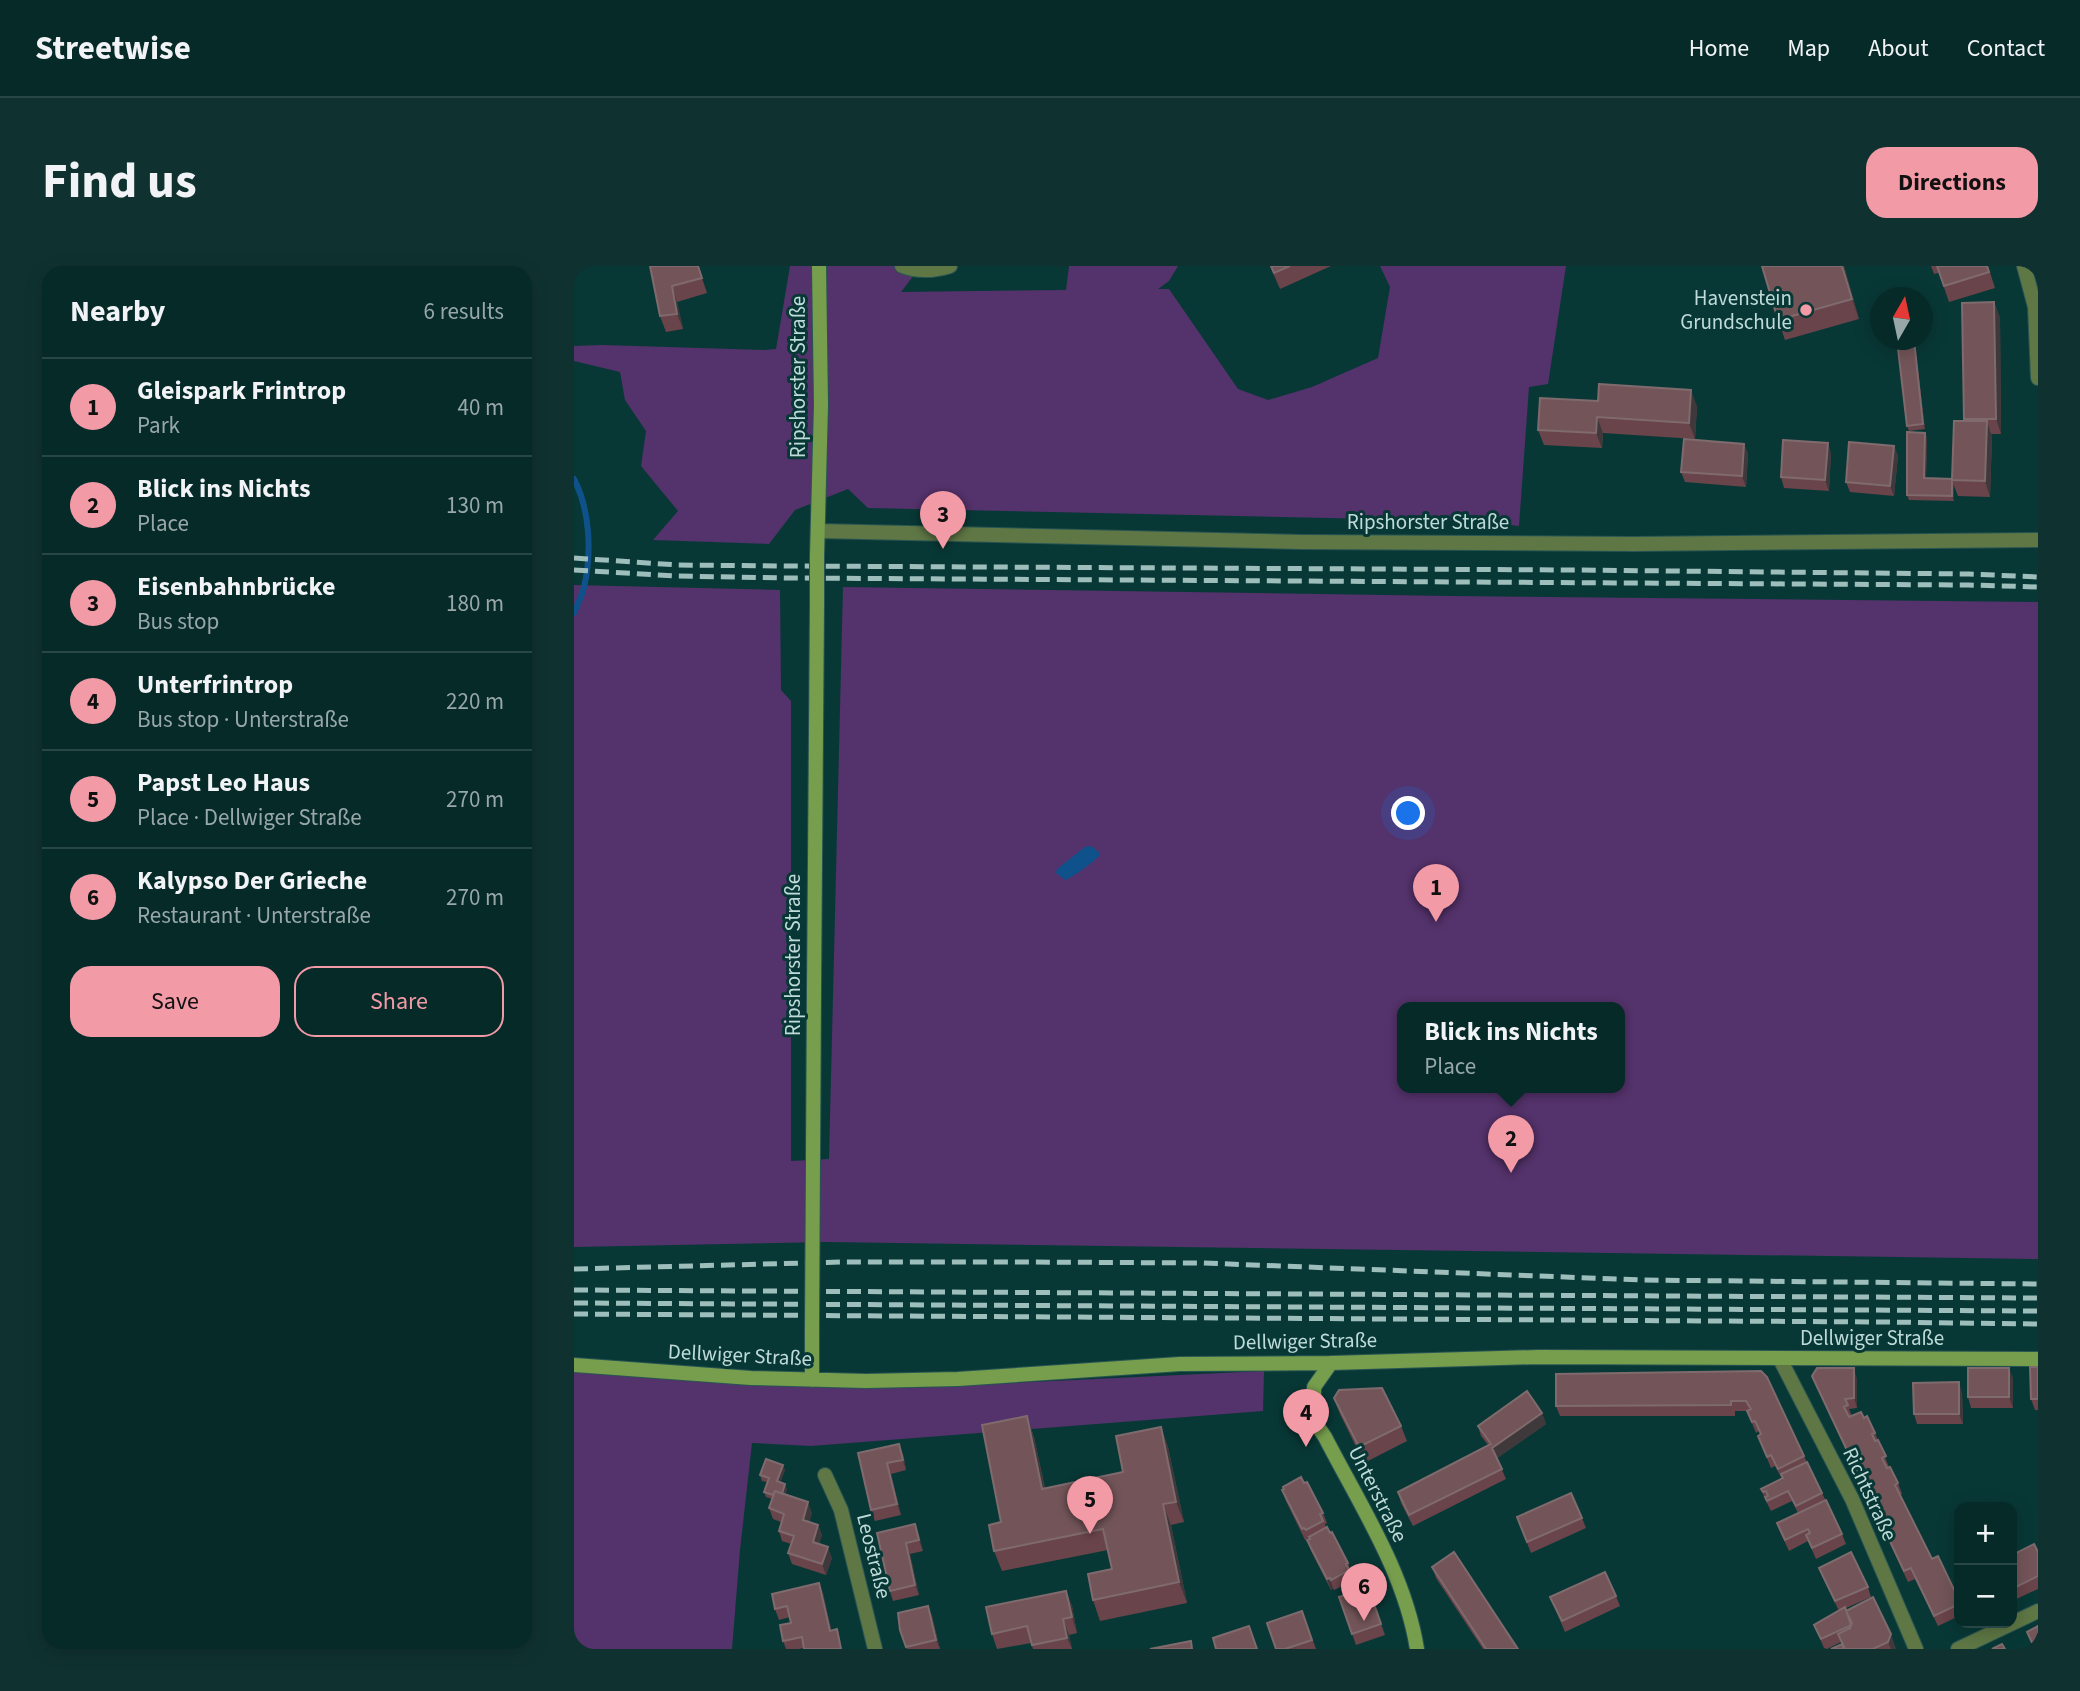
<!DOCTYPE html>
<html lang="en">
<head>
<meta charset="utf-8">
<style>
	body { margin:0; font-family:"Source Sans 3",sans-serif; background:#0f3230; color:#f1f3f6 }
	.controls { position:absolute; right:21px; bottom:21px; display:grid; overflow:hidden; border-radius:14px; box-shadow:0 4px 18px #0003 }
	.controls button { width:63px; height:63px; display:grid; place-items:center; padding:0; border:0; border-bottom:2px solid #274645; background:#062a28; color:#f1f3f6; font:35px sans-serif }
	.compass { position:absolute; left:1296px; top:21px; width:63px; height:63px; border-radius:50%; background:#062a28; box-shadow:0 4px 18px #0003; rotate:9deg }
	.you { position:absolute; left:835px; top:548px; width:24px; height:24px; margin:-18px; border:5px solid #fff; border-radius:50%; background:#1a73e8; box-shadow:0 0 0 10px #1a73e833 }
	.badge { display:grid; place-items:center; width:46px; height:46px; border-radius:50%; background:#f39aa7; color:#111; font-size:23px; font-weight:700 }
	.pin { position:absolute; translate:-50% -58px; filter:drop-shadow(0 2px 4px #0008) }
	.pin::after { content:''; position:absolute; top:37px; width:24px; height:21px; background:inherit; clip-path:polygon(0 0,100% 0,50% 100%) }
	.popup { position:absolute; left:823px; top:736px; width:228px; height:91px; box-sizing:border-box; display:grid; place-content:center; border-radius:14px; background:#062a28; filter:drop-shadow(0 2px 5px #0005); font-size:23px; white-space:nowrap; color:#98a7a8 }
	.popup b { font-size:26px; color:#f1f3f6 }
	.popup::after { content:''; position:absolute; left:50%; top:100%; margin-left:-14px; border:14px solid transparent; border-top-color:#062a28 }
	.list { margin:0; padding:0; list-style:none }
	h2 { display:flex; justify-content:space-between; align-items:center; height:91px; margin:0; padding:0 28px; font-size:30px }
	h2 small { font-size:23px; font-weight:400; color:#98a7a8 }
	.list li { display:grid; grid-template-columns:46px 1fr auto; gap:21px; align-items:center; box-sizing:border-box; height:98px; padding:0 28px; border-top:2px solid #274645 }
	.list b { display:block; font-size:26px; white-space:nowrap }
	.list p { margin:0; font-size:23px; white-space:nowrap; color:#98a7a8 }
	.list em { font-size:23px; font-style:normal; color:#98a7a8 }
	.actions { display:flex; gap:14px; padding:21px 28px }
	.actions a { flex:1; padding:16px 0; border:2px solid #f39aa7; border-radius:21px; text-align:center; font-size:24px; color:#f39aa7 }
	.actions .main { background:#f39aa7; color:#111 }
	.map { position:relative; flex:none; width:1464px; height:1383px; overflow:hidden; border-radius:21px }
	header { display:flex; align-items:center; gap:42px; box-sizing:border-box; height:98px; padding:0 35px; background:#062a28; border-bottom:2px solid #274645 }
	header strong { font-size:33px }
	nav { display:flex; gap:38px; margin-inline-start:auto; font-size:24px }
	.intro { display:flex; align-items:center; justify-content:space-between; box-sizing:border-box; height:168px; padding:0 42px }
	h1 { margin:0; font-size:49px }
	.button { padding:18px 32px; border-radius:21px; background:#f39aa7; color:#111; font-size:24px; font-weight:700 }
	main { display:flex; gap:42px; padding:0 42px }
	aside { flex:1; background:#062a28; border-radius:21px; box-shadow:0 4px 18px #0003 }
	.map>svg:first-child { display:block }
	.green { fill:#54326b; fill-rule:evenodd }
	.water { fill:#0f528b }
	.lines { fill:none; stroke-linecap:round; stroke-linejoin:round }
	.stream { stroke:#0f528b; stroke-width:6 }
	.street-casing { stroke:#295553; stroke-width:16 }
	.secondary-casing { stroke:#295553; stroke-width:16 }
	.street { stroke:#5e7745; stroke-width:14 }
	.secondary { stroke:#779e4d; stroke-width:14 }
	.rail { stroke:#9ebebc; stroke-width:5; stroke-dasharray:14 7; stroke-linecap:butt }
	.secondary-bridge-casing { stroke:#295553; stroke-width:16; stroke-linecap:butt }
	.secondary-bridge { stroke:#779e4d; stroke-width:14 }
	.wall { fill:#69444a }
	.shaded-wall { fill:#3f393b }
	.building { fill:#735559; stroke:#7f6a6d; stroke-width:2 }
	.poi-dot { fill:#f39aa7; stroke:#083836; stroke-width:2.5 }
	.labels { text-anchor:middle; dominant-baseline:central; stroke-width:6; stroke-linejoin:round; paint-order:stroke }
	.poi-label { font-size:21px; fill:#bfdbd9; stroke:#083836; text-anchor:end }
	.street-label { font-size:21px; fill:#bfdbd9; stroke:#083836 }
</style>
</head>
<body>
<header>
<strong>Streetwise</strong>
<nav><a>Home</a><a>Map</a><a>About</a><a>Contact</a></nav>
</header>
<div class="intro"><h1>Find us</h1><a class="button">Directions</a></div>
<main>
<aside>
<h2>Nearby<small>6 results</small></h2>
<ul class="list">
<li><span class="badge">1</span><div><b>Gleispark Frintrop</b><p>Park</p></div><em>40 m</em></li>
<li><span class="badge">2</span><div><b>Blick ins Nichts</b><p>Place</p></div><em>130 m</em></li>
<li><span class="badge">3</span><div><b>Eisenbahnbrücke</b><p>Bus stop</p></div><em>180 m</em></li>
<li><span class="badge">4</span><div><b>Unterfrintrop</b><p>Bus stop · Unterstraße</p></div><em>220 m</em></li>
<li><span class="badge">5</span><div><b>Papst Leo Haus</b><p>Place · Dellwiger Straße</p></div><em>270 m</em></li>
<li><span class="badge">6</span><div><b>Kalypso Der Grieche</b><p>Restaurant · Unterstraße</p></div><em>270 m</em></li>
</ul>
<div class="actions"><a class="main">Save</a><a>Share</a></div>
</aside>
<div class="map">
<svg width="1464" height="1383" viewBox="0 0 1464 1383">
	<rect width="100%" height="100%" fill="#083836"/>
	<!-- green -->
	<path class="green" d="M216,0h131l-20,26 165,-2 3,-24h109l-9,15 -11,8h11l69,100 30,11 44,-13 66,-29 12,-71 -10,-21h186l-18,118 -19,3 -10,139 -46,-5 -605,-13 -20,-19 -53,21 -26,34 -116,-4 25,-29 -37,-45 5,-35 -21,-31 -5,-28 -46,-11v-15l28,-1 163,5 11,-1z
		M0,319l206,5 1,100 10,11v460l38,-2 14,-572 607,9 588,6v657l-1211,-17 -253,5zM828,741h218v80h-218z
		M690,1105l-1,40 -452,35 -59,-3 -12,107 -8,99h-158v-277l135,9 198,7z"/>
	<!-- water -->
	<path class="water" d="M517,580l8,6 1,3c-5,6 -28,23 -35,25l-9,-7 1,-4 28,-22z"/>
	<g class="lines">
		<!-- stream -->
		<path class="stream" d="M0,213c16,31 18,74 10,108 -2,9 -7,18 -10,26"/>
		<defs>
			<path id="street" d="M328,0c16,6 32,5 48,0
				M1450,0l11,41 3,71
				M244,265l484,11 332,2 404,-4
				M1206,1093l72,140 64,150
				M251,1209l16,35 34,139
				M1384,1383l80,-38"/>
			<path id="secondary" d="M243,290l4,-151 -2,-139
				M240,723l3,-385
				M757,1097l-17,24v34l11,16c35,68 80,136 92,212
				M0,1099l177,13 115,3 92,-2 222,-15 151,-1 207,-6 500,2
				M238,1114v-52"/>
		</defs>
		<!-- street casing -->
		<use href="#street" class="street-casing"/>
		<!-- secondary casing -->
		<use href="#secondary" class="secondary-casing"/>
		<!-- street -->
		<use href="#street" class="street"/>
		<!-- secondary -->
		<use href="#secondary" class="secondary"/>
		<!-- rail -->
		<path class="rail" d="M0,292l104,7 112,1 784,4 395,4 69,3
			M0,304l102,6 114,2 1178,7 70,2
			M0,1003l270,-7h182l177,1 439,17 396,4
			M0,1024l1464,8
			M0,1037l1464,8
			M0,1048l1309,8 155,2"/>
		<defs>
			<path id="secondary-bridge" d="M243,338v-48
				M238,1062l2,-339"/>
		</defs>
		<!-- secondary-bridge casing -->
		<use href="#secondary-bridge" class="secondary-bridge-casing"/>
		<!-- secondary-bridge -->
		<use href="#secondary-bridge" class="secondary-bridge"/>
	</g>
	<!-- wall -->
	<path class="wall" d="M76,0h48l9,27 -30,9 6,27 -17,3 -6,-16z
		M696,0h61l-51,23z
		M1188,0h82l15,53 -74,21 -7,-20z
		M1357,0h57l7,22 -46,14 -10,-29 -5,1z
		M1420,36l6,16 1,116h-10l1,3 -2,60 -32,-1 -4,-10v15l-45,-1 -2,-5 18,-62 2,5 -1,40 26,1 12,-58v-2z
		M1340,74l11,89 -16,2 -2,-5z
		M966,132l157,8 -2,33 -92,-6 -1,15 -58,-3 -6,-15z
		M1170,178l4,10 -2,33 -61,-5 -4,-10z
		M1320,180l4,10 -4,40 -44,-4 -4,-10z
		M1257,187l-2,38 -45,-3 -3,-11z
		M1464,1101v43h-3l-4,-11z
		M1187,1105l43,85 38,78 4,10 -30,15 -8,-18 -19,10 -8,-17 -4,-11 21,-10 -6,-12 -21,10 -6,-12 -4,-10 21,-10 -7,-13 -4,2 -13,-32 2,-2 -1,-3 -3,2 -9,-22h-12v5h-175l-4,-10z
		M1238,1110l45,3v29l-8,1 3,7 12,2 11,15 14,34 9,16 4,11 -2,1 32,64 27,41v16l-21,10 -23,-47 -7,3 -92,-196z
		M1439,1112v30h-42l-3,-11z
		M1388,1127l1,31h-46l-3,-10z
		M760,1132l67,28 6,15 -43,22 -24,-49z
		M968,1147l4,11 -49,34 9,21 -93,47 -12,-23 -3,-11 90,-47 -7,-9 -3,-10z
		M453,1150l7,21 11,51 78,-16 38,-45 7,20 16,75 -13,3 16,78 -87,18 -7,-21 19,-31 -4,-19 -106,21 -8,-20z
		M284,1187l45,1 3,16 -15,4 10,41 -26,6 -4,-11z
		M211,1204l-5,12 7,7 -2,6 27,18 -3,9 9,3 4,10 -3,9 13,14 -6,17 -34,-11 -4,-11 3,-9 -9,-3 -3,-10 2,-9 -8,-3 -4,-11 3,-9 -6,-2 -2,-5 3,-10 -5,-1 -2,-6z
		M708,1224l41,23 4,10 -2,1 1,4 22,35 4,11 -2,1 3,6 15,6 17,48 -29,10 -17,-48 10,-3 -4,-9 -11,5 -1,-2 -2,2 -20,-39 -4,-11 2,-1 -1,-1 -3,2 -19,-39z
		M943,1251l65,1 4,10 -55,25z
		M341,1258l8,27 -13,3 9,41 -26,6 -3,-10 -13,-58z
		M1464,1286v37l-26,12v-46z
		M858,1301l86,82h-35l-47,-71z
		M1245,1302l49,19 3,10 -25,11 1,2 26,-13 23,52h-65l10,-5v-2l-14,7 -3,-1 -10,-23 25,-14 -16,-33z
		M245,1317l4,10 8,37 9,9 -41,10h-13l-3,-8 8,-18 -1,-6 -11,3 -4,-11z
		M492,1325l6,15 5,27 -8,2 3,14h-39l-2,-6 -34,6 -5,-15z
		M1042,1330l4,10 -55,26 -15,-35z
		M354,1340l4,10 8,33h-33l-7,-19z
		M728,1345l14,38h-40z"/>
	<!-- shaded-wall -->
	<path class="shaded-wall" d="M1268,0h2l15,53 -7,-20z
		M98,20l5,16 6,27 -6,-15z
		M1420,36l6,16 1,116 -5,-15z
		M1340,74l1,3 10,86 -2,-5z
		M1117,124l6,16 -2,33 -6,-16z
		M1023,151l6,16 -1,15 -6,-15z
		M1413,155l5,16 -2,60 -5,-16z
		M1351,167l2,5 -1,45 -2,-5z
		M1254,177l3,10 -2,38 -4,-11z
		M1170,178l4,10 -2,33 -4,-11z
		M1320,180l4,10 -4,40 -4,-10z
		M1378,215l2,5v15l-2,-5z
		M1280,1102l3,11v29l-3,-10z
		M1435,1102l4,10v30l-4,-11z
		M1385,1116l3,11 1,31 -4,-10z
		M968,1147l4,11 -50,35 -4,-11z
		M453,1150l7,21 15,73 -7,-21z
		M587,1161l7,20 16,75 -8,-20z
		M325,1178l4,10 3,16 -3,-10z
		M313,1197l4,11 10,41 -4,-11z
		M209,1199l2,5 -6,16 -2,-5z
		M211,1218l2,5 -4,14 -2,-5z
		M234,1236l4,11 -5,17 -4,-10z
		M589,1238l8,21 16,78 -8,-21z
		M341,1258l4,11 4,16 -4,-11z
		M244,1259l4,10 -6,17 -3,-10z
		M332,1277l4,11 9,41 -4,-10z
		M254,1281l4,11 -6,17 -4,-11z
		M756,1312l3,10 -2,2 -4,-11z
		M245,1317l4,10 11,48 -4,-10z
		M492,1325l6,15 5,27 -5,-16z
		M354,1340l4,10 8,33 -4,-9z
		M489,1353l6,16 3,14 -5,-11z
		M1317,1368l5,15h-5l-3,-7z"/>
	<!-- building -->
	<path class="building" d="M76,0h48l4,12 -30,8 5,28 -17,2z
		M697,0h19l-16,7z
		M1188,0h80l10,33 -74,21z
		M1363,0h50l2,6 -45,14z
		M1420,36l2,117h-32l-2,-116z
		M1323,74h17l9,84 -16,2z
		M1025,118l92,6 -2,33 -92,-6 -1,16 -58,-3 2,-32 58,3z
		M1380,155h33l-2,60 -33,-1z
		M1333,166l18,1 -1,45 28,1v17l-45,-1z
		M1110,173l60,5 -2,32 -61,-4z
		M1209,174l45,3 -3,37 -44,-3z
		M1275,176l45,4 -4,40 -44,-4z
		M1456,1101h8v32h-7z
		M1243,1102h37v30l-9,1 3,6 -4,2 5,10 12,-5 3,6 3,-2 8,17 -3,1 3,7 3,-1 8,16 -4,2 5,10 3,-1 8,16 -3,2 37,74 6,-3 21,44v4l-25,12 -23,-48 -7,3 -92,-195z
		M1394,1102h41v29h-41z
		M1187,1105l6,6 37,79 -26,13 -7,-14 -4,2 -9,-21 3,-2 -6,-13 -3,1 -5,-11 4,-2 -5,-8h-15v4l-175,1v-32z
		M1385,1116v32h-45l-1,-31z
		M808,1122l19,38 -42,21 -25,-49 5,-8z
		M953,1125l15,22 -50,35 10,21 -93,46 -11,-23 93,-48 -13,-18z
		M453,1150l15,73 81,-17 -7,-36 45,-9 15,75 -13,2 16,78 -86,18 -5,-26 24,-5 -9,-40 -109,22 -5,-26 12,-3 -19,-97z
		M325,1178l4,16 -16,3 10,41 -26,6 -13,-57z
		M192,1193l17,6 -6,16 8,3 -3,10 -7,-3 -2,4 -9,-3 5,-14 -9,-3z
		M1233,1196l15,31 -26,13 -8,-15 -21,10 -2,-4 3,-1 -2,-5 -3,1 -2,-3 22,-11 -2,-4z
		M727,1211l3,6 3,-1 16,31 -3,1 3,7 -17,9 -2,-2 -2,1 -20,-39 2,-1 -1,-2z
		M201,1225l33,11 -5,18 15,5 -5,17 15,5 -6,17 -34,-11 6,-17 -15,-5 5,-17 -15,-6z
		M997,1227l11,25 -55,24 -10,-25z
		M1252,1234l16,34 -30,14 -6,-13 4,-2 -2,-4 -23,11 -8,-17z
		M341,1258l4,16 -13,3 9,42 -25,6 -13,-58z
		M753,1261l3,6 2,-1 16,31 -2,1 3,6 -18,10 -1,-2 -3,1 -20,-39 3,-1 -1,-2z
		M1460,1278l4,8v24l-26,13v-34z
		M880,1286l64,97h-32l-54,-82z
		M1277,1286l17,35 -33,14 -16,-33z
		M1031,1306l11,24 -54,25 -12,-24z
		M788,1311l6,10 13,37 -29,10 -13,-37 10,-3 -4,-11z
		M245,1317l11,48 7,-2 4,20h-37l-2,-12 -19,4 -3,-16 11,-2 -4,-17 -12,3 -3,-15z
		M492,1325l6,26 -9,2 4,19 -35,7 -5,-19 -35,8 -6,-27z
		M1299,1331l18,37 -3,8 -15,7h-28l-7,-15 12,-6 2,-5 -6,-12z
		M354,1340l8,34 -30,7 -6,-17 -2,-17z
		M1271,1341l6,18 -1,3 -1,-2 -28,13 -7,-14z
		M728,1345l10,29 -27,9h-9l-9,-26z
		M675,1360l8,23h-41l-3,-11z
		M1464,1360v23h-3l-8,-17z
		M617,1375l1,8h-42z
		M1268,1378l2,5h-13z
		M1428,1378l3,5h-13z"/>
	<!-- markers -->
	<circle class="poi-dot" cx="1232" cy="44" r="7"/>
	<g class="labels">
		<!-- poi labels -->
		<g class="poi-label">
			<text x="1218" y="32">Havenstein<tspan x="1218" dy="24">Grundschule</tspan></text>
		</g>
		<!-- street labels -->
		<g class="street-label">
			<text transform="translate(224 111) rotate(-90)">Ripshorster Straße</text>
			<text x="854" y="256">Ripshorster Straße</text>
			<text transform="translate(219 689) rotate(-90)">Ripshorster Straße</text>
			<text x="1298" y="1072">Dellwiger Straße</text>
			<text transform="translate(731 1075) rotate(-1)">Dellwiger Straße</text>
			<text transform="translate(166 1089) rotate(3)">Dellwiger Straße</text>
			<text transform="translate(804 1228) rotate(63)">Unterstraße</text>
			<text transform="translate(1296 1228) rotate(65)">Richtstraße</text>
			<text transform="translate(300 1290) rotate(76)">Leostraße</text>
		</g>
	</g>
</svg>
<div class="controls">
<button>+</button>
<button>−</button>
</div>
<svg class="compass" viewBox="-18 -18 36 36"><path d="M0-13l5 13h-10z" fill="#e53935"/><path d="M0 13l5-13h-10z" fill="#98a7a8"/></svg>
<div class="you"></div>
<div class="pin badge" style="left:862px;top:656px">1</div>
<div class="pin badge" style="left:937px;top:907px">2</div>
<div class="popup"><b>Blick ins Nichts</b>Place</div>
<div class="pin badge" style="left:369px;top:283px">3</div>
<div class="pin badge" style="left:732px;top:1181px">4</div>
<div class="pin badge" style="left:516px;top:1268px">5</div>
<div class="pin badge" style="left:790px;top:1355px">6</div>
</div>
</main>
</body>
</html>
